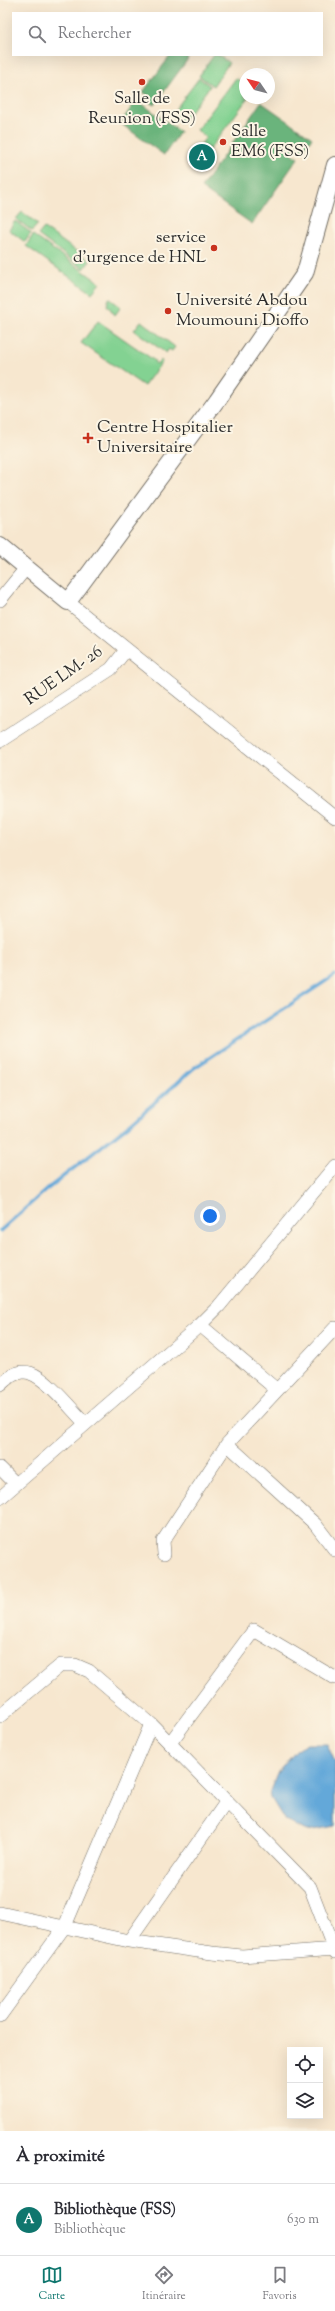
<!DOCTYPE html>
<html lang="fr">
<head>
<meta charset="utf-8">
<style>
	body { margin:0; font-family:"Sorts Mill Goudy",serif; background:#f7f7f7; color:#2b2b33 }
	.controls { position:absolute; right:12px; bottom:12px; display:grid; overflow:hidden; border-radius:0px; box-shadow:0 4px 16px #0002 }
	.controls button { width:36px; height:36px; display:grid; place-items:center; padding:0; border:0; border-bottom:1px solid #e1e1e2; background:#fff; color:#2b2b33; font:20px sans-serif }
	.compass { position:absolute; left:239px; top:68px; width:36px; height:36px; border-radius:50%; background:#fff; box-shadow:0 4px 16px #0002; rotate:305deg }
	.you { position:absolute; left:210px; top:1216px; width:14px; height:14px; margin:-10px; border:3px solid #fff; border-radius:50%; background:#1a73e8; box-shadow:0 0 0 6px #1a73e833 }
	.badge { display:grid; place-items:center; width:26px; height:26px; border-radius:50%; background:#0f766e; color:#fff; font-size:13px; font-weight:700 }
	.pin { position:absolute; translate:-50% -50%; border:2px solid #fff; box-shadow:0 1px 4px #0006 }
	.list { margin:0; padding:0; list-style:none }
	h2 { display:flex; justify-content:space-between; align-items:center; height:52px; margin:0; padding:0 16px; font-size:17px }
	h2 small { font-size:13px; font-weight:400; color:#7c7c81 }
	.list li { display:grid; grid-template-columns:26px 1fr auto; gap:12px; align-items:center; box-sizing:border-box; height:72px; padding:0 16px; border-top:1px solid #e1e1e2 }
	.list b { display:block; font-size:15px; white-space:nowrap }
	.list p { margin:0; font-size:13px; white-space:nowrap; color:#7c7c81 }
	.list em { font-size:13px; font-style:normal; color:#7c7c81 }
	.icon { flex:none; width:22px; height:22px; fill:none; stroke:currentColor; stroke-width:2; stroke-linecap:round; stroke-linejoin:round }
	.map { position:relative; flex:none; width:335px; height:2131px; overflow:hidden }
	.search { position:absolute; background:#fff; box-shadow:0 4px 16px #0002; left:12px; right:12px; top:12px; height:44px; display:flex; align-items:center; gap:10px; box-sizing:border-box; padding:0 14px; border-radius:0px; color:#7c7c81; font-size:15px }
	.sheet { height:124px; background:#fff }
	nav { display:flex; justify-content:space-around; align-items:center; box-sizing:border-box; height:56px; border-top:1px solid #e1e1e2; background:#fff; font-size:11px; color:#7c7c81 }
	nav a { display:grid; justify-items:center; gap:2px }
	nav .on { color:#0f766e }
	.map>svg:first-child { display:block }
	.green { fill:#83d292; stroke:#577e5e }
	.forest { fill:#6ab47c; stroke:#4a7054 }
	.water { fill:#64a8d9; stroke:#486a82 }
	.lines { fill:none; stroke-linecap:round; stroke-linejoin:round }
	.stream { stroke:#64a8d9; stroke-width:3.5 }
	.minor-casing { stroke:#726d64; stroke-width:14 }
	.tertiary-casing { stroke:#726d64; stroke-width:18 }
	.minor { stroke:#fff; stroke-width:13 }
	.tertiary { stroke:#fff; stroke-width:16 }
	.poi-dot { fill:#c8321e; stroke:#fcf5e5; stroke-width:1.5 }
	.labels { text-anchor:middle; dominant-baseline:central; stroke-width:4; stroke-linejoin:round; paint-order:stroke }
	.poi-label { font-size:17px; fill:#2b2b2b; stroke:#fcf5e5; text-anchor:start }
	.street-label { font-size:17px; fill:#2b2b2b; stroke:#fcf5e5 }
</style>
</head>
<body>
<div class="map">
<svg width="335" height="2131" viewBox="0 0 335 2131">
	<rect width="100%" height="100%" fill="#fcf5e5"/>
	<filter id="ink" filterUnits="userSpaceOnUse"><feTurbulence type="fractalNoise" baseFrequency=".025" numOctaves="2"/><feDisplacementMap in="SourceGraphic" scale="8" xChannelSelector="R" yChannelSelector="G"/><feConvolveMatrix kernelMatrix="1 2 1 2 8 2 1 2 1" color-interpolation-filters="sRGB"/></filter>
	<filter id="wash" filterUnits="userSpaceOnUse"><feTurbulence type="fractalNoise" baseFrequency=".012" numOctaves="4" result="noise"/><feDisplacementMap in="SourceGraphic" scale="16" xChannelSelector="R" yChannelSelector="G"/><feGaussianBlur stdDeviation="0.9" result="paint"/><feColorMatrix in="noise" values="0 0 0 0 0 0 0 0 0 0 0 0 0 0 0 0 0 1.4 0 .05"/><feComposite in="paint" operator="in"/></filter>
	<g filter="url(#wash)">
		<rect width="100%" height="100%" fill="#f7e7cf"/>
		<!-- green -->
		<path class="green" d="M214,55h4l11,8 -16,23 -14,-10z
			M199,78l11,8 -28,37 -11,-8z
			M236,78l9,7v13h3l-39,52 -8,-6 5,-7 -9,-7z
			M22,212l16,12 -6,7 -16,-12z
			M15,221l16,12 -6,9 -16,-12z
			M44,228l46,33 -6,8 -46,-34z
			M33,235l67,48 -8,10 -66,-47z
			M109,298l12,9 -6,8 -8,-10z
			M98,321l57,40 -1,1 3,2 4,-4 1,2 -18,24 -63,-43z
			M141,321l34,26 -3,4 -3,-2 -3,4 -32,-23z"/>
		<!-- forest -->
		<path class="forest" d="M171,55h20l-37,50 -8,-5 3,-4 -6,-4z
			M137,100l43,32 -16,23 -44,-32z
			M261,102l51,36 -9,13 -6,-4 -5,7 6,4 -46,66 -51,-36z"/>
		<!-- water -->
		<path class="water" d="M307,1744h20l8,18v64l-28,5 -22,-10 -14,-23 -1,-7 7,-18 21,-24z"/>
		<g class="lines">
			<!-- stream -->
			<path class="stream" d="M0,1231l46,-41 84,-66 64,-56 141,-93"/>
		</g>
	</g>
	<g filter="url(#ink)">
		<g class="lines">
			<defs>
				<path id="minor" d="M0,600l26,-32
					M68,602l267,215
					M0,741l111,-72 15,-19
					M200,1325l77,65
					M0,1385c7,-7 19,-16 30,-12 18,6 42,37 55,50
					M227,1444l88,80 20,26
					M0,1468l15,15
					M0,1498l200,-173 19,-19 116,-140
					M164,1554l-1,-13 64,-97 108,-116
					M0,1716l61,-51h14l14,6 62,53 159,163 25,65
					M170,1743l84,-113 81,48
					M0,1913l129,28 83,12 30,3 93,-7
					M129,1941l98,-140
					M0,2016l65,-90 86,-202"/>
				<path id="tertiary" d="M0,546l68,56 149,-202 88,-127 30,-108"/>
			</defs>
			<!-- minor casing -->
			<use href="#minor" class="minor-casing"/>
			<!-- tertiary casing -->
			<use href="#tertiary" class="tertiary-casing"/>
			<!-- minor -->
			<use href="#minor" class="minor"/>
			<!-- tertiary -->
			<use href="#tertiary" class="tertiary"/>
		</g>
	</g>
	<!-- markers -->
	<g class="poi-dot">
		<circle cx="142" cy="82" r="4"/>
		<circle cx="223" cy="142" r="4"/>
		<circle cx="214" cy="248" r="4"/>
		<circle cx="168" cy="311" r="4"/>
		<path d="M86 432h4v4h4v4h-4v4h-4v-4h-4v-4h4z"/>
	</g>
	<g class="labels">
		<!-- poi labels -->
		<g class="poi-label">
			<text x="142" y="99" text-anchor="middle">Salle de<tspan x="142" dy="20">Reunion (FSS)</tspan></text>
			<text x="231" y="132">Salle<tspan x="231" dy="20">EM6 (FSS)</tspan></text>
			<text x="206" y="238" text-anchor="end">service<tspan x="206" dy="20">d'urgence de HNL</tspan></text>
			<text x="176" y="301">Université Abdou<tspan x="176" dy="20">Moumouni Dioffo</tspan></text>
			<text x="97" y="428">Centre Hospitalier<tspan x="97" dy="20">Universitaire</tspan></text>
		</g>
		<!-- street labels -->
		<g class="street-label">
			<text transform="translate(64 676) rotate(-35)">RUE LM- 26</text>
		</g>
	</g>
</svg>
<div class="controls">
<button><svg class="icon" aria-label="locate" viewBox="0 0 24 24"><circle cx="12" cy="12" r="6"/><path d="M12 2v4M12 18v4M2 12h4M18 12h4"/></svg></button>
<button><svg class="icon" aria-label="layers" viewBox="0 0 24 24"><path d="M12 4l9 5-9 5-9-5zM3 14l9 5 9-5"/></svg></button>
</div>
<svg class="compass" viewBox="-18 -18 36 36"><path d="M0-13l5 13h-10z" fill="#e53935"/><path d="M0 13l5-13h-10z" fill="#7c7c81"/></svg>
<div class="you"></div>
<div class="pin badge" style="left:202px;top:157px">A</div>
<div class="search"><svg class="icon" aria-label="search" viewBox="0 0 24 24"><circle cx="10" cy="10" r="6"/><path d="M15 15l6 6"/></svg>Rechercher</div>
</div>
<section class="sheet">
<h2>À proximité<small></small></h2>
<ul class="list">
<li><span class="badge">A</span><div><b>Bibliothèque (FSS)</b><p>Bibliothèque</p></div><em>630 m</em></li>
</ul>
</section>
<nav>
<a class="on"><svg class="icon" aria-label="map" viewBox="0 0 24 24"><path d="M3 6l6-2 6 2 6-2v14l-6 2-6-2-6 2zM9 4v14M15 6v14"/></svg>Carte</a>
<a><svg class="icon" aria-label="directions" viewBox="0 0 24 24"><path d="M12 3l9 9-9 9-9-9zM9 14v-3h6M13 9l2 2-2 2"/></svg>Itinéraire</a>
<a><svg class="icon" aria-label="saved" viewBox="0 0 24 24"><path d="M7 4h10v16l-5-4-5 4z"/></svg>Favoris</a>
</nav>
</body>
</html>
